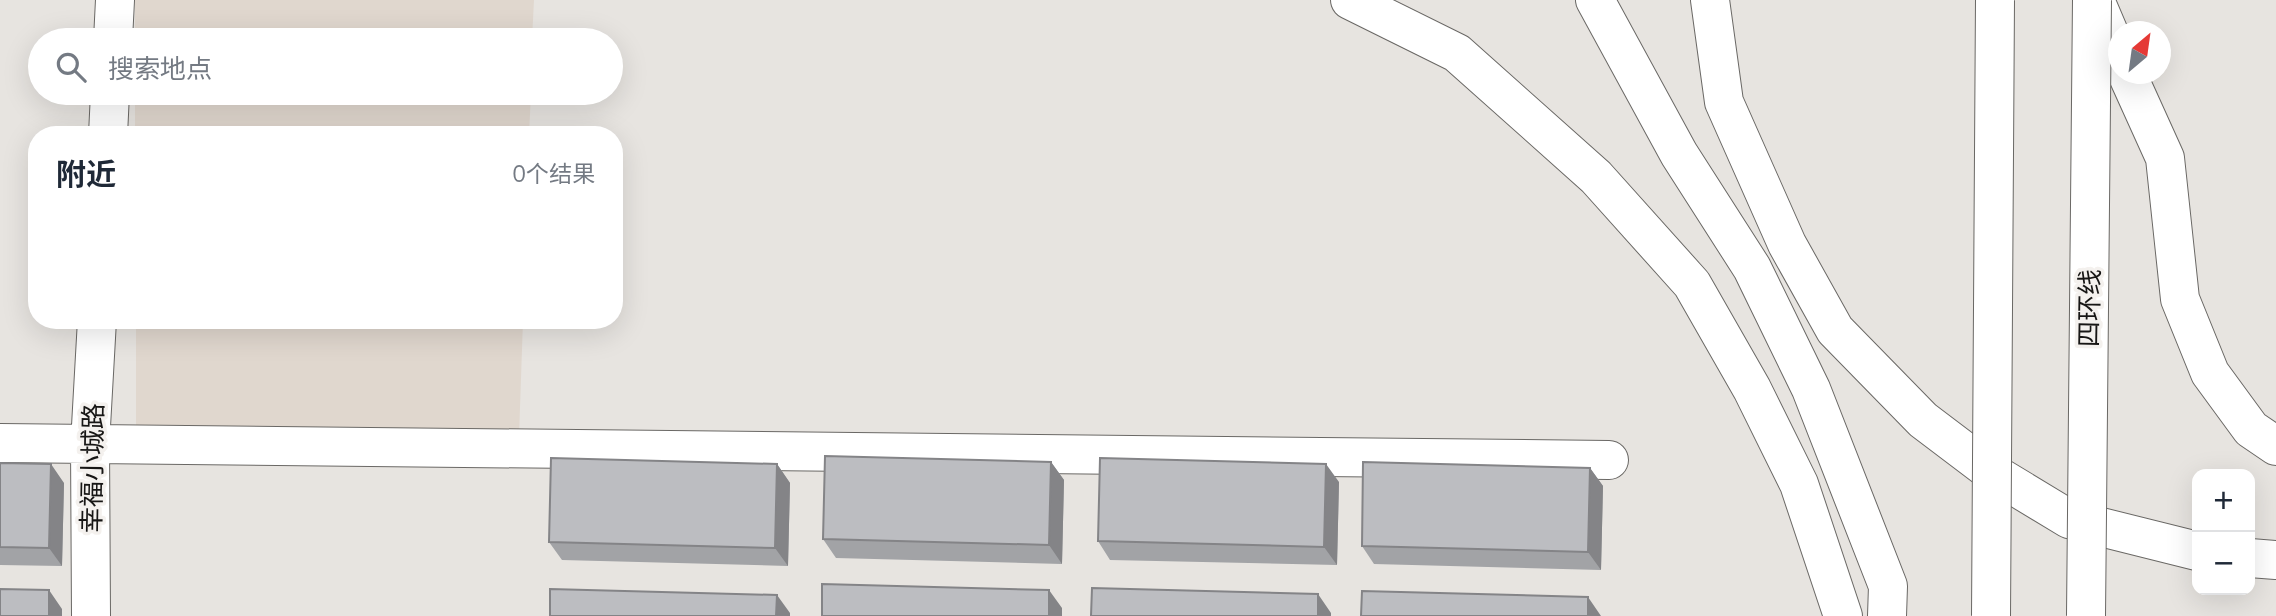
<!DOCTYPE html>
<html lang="zh">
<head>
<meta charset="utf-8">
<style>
	body { margin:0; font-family:Mulish,"Noto Sans SC",sans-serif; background:#f6f6f7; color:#1f2937 }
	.controls { position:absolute; right:21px; bottom:21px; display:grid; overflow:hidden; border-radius:14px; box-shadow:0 7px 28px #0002 }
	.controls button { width:63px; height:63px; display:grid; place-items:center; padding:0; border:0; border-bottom:2px solid #e0e1e3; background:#fff; color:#1f2937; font:35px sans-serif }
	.compass { position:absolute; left:2108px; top:21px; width:63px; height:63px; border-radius:50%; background:#fff; box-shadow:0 7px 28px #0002; rotate:29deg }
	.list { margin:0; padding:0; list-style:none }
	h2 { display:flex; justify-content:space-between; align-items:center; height:91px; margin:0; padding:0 28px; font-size:30px }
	h2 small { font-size:23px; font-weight:400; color:#747a83 }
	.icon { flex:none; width:38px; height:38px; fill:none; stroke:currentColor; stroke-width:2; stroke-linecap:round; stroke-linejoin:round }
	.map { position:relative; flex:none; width:2276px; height:616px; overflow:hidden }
	.search { position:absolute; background:#fff; box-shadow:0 7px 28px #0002; left:28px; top:28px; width:595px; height:77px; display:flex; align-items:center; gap:18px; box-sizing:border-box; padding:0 24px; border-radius:38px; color:#747a83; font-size:26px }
	.panel { position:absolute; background:#fff; box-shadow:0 7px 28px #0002; left:28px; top:126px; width:595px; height:203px; border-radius:28px }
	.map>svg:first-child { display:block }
	.built { fill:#e0d7ce }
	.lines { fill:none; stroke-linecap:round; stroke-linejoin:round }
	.minor-casing { stroke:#6a6865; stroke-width:40 }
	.highway-casing { stroke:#6a6865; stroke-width:40 }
	.minor { stroke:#fff; stroke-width:38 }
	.highway { stroke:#fff; stroke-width:38 }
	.highway-bridge-casing { stroke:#6a6865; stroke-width:40; stroke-linecap:butt }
	.highway-bridge { stroke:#fff; stroke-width:38 }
	.wall { fill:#a2a3a6 }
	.shaded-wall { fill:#848487 }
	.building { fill:#bcbdc1; stroke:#848487; stroke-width:2 }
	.labels { text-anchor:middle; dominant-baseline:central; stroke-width:7; stroke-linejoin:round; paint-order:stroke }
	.street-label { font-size:26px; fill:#171615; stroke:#f4f1ee }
</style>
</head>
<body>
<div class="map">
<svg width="2276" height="616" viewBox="0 0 2276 616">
	<rect width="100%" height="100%" fill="#e7e4e0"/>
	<!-- built -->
	<path class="built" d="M135,0h399l-2,40h-397z
		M135,93h396l-2,42h-394z
		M136,320h387l-4,117 -383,-12z"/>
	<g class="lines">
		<defs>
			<path id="minor" d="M113,40l2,-40
				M108,135l2,-42
				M0,443l1609,17
				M91,616l-1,-172 7,-124"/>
			<path id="highway" d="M1350,0l107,53 139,124 96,107 60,105 47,95 44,132
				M1595,0l84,154 73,114 59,121 77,197 -1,30
				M1710,0l14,102 63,142 48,86 88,90 70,53 76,46 128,32
				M2095,0l23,54
				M2127,74l38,84 15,141 30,74 41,56 25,17
				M2250,558l26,2"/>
		</defs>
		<!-- minor casing -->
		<use href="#minor" class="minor-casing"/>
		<!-- highway casing -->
		<use href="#highway" class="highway-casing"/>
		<!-- minor -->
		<use href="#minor" class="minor"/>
		<!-- highway -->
		<use href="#highway" class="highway"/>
		<defs>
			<path id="highway-bridge" d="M1991,616l4,-616
				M2086,616l6,-616"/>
		</defs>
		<!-- highway-bridge casing -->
		<use href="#highway-bridge" class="highway-bridge-casing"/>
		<!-- highway-bridge -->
		<use href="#highway-bridge" class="highway-bridge"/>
	</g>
	<!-- wall -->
	<path class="wall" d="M1051,462l13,18 -2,84 -226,-6 -13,-19z
		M0,463l64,20 -2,83 -62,-1z
		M777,464l13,19 -2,83 -226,-6 -13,-18z
		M1590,468l13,18 -2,84 -227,-6 -12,-18z
		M1339,482l-2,83 -227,-5 -12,-19z"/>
	<!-- shaded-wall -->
	<path class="shaded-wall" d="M1051,462l13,18 -2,84 -13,-19z
		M51,464l13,19 -2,83 -13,-18z
		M777,464l13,19 -2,83 -13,-18z
		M1326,464l13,18 -2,83 -13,-18z
		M1590,468l13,18 -2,84 -13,-18z
		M49,590l13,19v7h-13z
		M1049,590l13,18v8h-13z
		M1318,594l13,19v3h-13z
		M777,595l13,18v3h-14z
		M1588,597l13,19h-13z"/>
	<!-- building -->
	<path class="building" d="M825,456l226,6 -2,83 -226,-6z
		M551,458l226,6 -2,84 -226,-6z
		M1100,458l226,6 -2,83 -226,-6z
		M1363,462l227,6 -2,84 -226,-6z
		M0,463l51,1 -2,84 -49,-1z
		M822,584l227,6v26h-227z
		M1092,588l226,6v22h-227z
		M0,589l49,1v26h-49z
		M550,589l227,6 -1,21h-226z
		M1362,591l226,6v19h-227z"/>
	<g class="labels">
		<!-- street labels -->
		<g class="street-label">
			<text transform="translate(2089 308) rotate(-89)">四环线</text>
			<text transform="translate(92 468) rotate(-89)">幸福小城路</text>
		</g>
	</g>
</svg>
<div class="controls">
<button>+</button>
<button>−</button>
</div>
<svg class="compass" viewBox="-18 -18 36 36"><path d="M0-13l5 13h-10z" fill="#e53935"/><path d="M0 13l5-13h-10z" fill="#747a83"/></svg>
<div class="search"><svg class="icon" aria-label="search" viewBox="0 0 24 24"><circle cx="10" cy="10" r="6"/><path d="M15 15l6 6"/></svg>搜索地点</div>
<section class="panel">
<h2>附近<small>0个结果</small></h2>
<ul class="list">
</ul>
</section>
</div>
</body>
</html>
